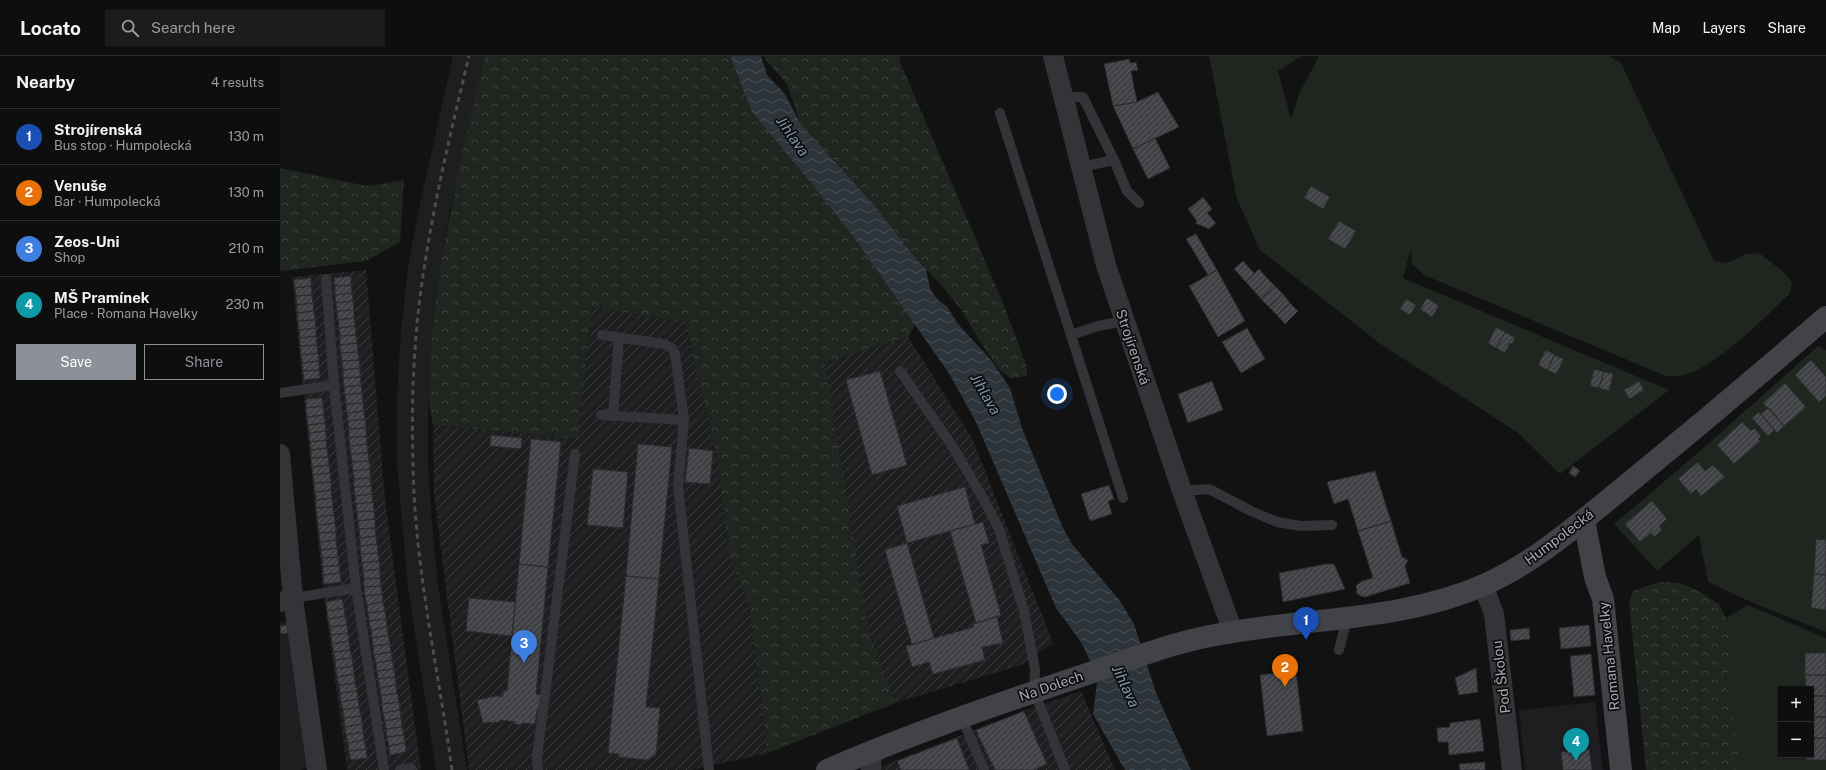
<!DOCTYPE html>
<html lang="en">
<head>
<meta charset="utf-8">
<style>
	body { margin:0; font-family:"Public Sans",sans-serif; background:#1c1c1c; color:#f1f3f6 }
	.controls { position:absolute; right:12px; bottom:12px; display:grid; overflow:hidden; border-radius:0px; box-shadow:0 1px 3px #0004 }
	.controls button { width:36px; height:36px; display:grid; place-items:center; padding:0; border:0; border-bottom:1px solid #2e2e2e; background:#0e0e0e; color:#f1f3f6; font:20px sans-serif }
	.you { position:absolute; left:777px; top:338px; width:14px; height:14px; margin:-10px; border:3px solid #fff; border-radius:50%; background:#1a73e8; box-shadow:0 0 0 6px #1a73e833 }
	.badge { display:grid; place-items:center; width:26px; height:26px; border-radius:50%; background:#8c9099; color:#fff; font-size:13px; font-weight:700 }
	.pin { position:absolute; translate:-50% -33px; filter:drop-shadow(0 1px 2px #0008) }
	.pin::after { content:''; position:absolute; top:21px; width:14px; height:12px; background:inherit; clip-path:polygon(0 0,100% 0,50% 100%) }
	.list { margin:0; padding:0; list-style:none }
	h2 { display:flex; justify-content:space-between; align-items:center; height:52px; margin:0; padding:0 16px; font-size:17px }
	h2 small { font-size:13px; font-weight:400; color:#9b9c9e }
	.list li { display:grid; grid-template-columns:26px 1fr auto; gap:12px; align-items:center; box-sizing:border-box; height:56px; padding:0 16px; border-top:1px solid #2e2e2e }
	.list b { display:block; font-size:15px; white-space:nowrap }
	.list p { margin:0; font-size:13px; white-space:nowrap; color:#9b9c9e }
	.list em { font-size:13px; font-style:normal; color:#9b9c9e }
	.actions { display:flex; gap:8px; padding:12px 16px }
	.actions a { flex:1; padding:9px 0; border:1px solid #8c9099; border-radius:0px; text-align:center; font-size:14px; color:#8c9099 }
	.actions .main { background:#8c9099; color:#fff }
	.icon { flex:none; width:22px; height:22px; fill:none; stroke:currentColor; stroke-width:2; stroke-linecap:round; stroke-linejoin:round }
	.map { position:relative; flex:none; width:1546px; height:714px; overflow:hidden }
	header { display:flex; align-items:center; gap:24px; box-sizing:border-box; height:56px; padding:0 20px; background:#0e0e0e; border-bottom:1px solid #2e2e2e }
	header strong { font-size:19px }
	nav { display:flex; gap:22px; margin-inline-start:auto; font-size:14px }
	.search { width:280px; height:36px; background:#1c1c1c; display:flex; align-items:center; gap:10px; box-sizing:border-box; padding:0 14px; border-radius:0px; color:#9b9c9e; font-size:15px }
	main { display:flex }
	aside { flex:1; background:#0e0e0e }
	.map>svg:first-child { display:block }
	.built { fill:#1e1e20 }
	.industrial { fill:url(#industrial-furrows) }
	.green { fill:#1f251f; fill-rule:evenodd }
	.forest { fill:url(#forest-crowns) }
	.water { fill:url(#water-waves) }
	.building { fill:url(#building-hatch); stroke:#2c2c2f }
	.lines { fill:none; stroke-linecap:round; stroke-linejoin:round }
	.lane { stroke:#333438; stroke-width:10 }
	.street { stroke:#333438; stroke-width:20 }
	.secondary { stroke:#424348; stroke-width:22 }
	.rail { stroke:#4b4c51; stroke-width:3; stroke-dasharray:5 4; stroke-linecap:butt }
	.labels { text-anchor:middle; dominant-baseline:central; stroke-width:3.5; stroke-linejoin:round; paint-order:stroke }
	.street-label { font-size:14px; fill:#a5a9b2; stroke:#0d0d0e }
	.water-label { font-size:15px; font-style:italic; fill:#7f96aa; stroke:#0d0d0e }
</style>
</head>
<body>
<header>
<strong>Locato</strong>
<div class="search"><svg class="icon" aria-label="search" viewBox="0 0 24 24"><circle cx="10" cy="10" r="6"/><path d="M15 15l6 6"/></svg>Search here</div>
<nav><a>Map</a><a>Layers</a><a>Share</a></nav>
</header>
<main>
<aside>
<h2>Nearby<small>4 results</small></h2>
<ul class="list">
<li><span class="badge" style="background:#1a4fb4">1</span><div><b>Strojírenská</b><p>Bus stop · Humpolecká</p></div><em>130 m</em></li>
<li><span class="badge" style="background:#e8710a">2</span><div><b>Venuše</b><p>Bar · Humpolecká</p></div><em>130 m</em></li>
<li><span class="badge" style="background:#3f7fe0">3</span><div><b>Zeos-Uni</b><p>Shop</p></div><em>210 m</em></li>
<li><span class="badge" style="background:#0f9aa8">4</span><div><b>MŠ Pramínek</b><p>Place · Romana Havelky</p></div><em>230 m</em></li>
</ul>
<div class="actions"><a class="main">Save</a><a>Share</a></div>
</aside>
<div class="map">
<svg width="1546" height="714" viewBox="0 0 1546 714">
	<defs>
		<pattern id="industrial-furrows" width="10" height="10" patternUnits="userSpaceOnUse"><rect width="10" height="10" fill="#1e1e20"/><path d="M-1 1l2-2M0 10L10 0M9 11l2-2" fill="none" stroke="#3c3c3e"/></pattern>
		<pattern id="forest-crowns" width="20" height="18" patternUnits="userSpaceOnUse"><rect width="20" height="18" fill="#1f251f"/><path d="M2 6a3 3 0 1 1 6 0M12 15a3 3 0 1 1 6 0" fill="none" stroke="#3d423d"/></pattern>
		<pattern id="water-waves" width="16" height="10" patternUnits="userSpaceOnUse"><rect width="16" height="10" fill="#2d343a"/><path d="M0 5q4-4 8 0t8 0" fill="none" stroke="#484f54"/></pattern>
		<pattern id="building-hatch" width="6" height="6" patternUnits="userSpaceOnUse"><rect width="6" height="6" fill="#414246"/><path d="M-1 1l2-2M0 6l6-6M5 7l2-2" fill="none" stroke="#595a5e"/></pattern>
	</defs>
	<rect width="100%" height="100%" fill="#121213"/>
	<!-- built -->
	<path class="built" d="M173,0h32l-36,158 -10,58 -7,63 -4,62v65l4,61 6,62 29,185h-31l-28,-182 -11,-125v-67l4,-64 7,-65 11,-59z
		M9,565l22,145 -10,4h-21v-147z
		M1315,646l8,68h-78l-6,-60z"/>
	<!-- industrial -->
	<path class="industrial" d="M86,214l19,230 36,270h-74l-24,-182 -31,-311z
		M312,251l93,15 31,130 14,107 19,45 19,149 -76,17h-223l-35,-276 -1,-69 143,14z
		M628,281l64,101 81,205 -32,22 -126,38 -27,-74 -45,-267z
		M801,635l34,79h-237l-1,-2 147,-57z"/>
	<!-- green -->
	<path class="green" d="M929,0h93l-24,15 13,48 8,-25 20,-38h290l12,7 93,198 13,2 19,-9 13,-1 21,16 9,9 3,6 -2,9c-23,23 -74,73 -103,81 -6,2 -15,2 -21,2l-242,-101 -12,-11 -1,-16 -8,30 266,112 -109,84 -43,-42 -135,-87 -122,-95 -23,-51z
		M1538,290l8,4v282l-75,-30 -43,-20 -9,-47 -42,36 -43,-47 86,-73z
		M1468,549l78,33v132h-82l-20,-98h10l-8,-54zM1501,633h30v66h-30z"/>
	<!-- forest -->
	<path class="forest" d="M205,0h245l22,56 68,82 38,49 58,81 -8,13 -84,25 44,267 27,74 -127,50 -19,-149 -19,-45 -14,-107 -31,-130 -93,-15 -15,132 -144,-14 -5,-28 4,-62 7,-63 22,-115z
		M483,0h137v6l101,236 26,69v9l-17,2 -11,-9 -20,-29 -17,-29 -21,-26 -24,-25 -43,-55 -74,-82 -13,-39z
		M0,112l87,18 37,-6 -4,62 -34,19 -86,10z
		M1379,526l21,1 20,9 19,12 7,14 8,54h-10l20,98h-98l-17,-168 4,-11z"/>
	<!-- water -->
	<path class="water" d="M450,0h31l6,19 18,19 15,29 74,82 43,55 9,9 4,19 6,10 11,9 11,17 33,36 19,28 12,40 41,100 9,16 48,57 14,23 22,69 35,77h-66l-32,-56 4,-31 -7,-22 -9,-19 -25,-34 -80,-186 -26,-47 -92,-132 -38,-49 -68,-82z"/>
	<!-- building -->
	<path class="building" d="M849,3l1,4 6,-1 2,8 -7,1 6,31 -24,4 -9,-42z
		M878,36l21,35 -46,22 -20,-43 24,-4z
		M875,82l15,30 -22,11 -15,-30z
		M1031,130l19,11 -7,12 -19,-11z
		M923,141l9,12 -5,4 9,10 -7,6 -14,-6 2,-2 -9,-12z
		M1059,165l17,10 -11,18 -17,-10z
		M916,178l21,36 -9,5 -22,-36z
		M963,205l12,13 -9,8 -12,-13z
		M979,213l8,9 -13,13 -8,-9z
		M937,214l28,51 -27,16 -29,-51z
		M71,220v9l-16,1 -1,-8z
		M31,222v8l-16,2 -1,-8z
		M987,222l8,8 -14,13 -7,-8z
		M71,229l1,8 -17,2v-9z
		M31,230l1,9 -16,1 -1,-8z
		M995,230l8,8 -14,13 -8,-8z
		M72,237l1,8 -17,2 -1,-8z
		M1003,238l7,9 -13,12 -8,-8z
		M32,239l1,8 -16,2 -1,-9z
		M1147,242l12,8 -7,11 -12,-8z
		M1126,243l10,6 -6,10 -10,-6z
		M73,245l1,9 -17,1 -1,-8z
		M33,247l1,8 -17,2v-8z
		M1010,247l8,8 -13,13 -8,-9z
		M74,254v8l-16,2 -1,-9z
		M34,255l1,9 -17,1 -1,-8z
		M74,262l1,8 -16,2 -1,-8z
		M35,264l1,8 -17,2 -1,-9z
		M75,270l1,9 -16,1 -1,-8z
		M1216,271l9,5 -9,16 -8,-5z
		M36,272v8l-16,2 -1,-8z
		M967,272l18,31 -24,14 -19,-31z
		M1225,276l10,6 -3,6 -2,-1 -5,10 -9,-5z
		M76,279l1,8 -17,2v-9z
		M36,280l1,9 -17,1v-8z
		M77,287l1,9 -17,1 -1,-8z
		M37,289l1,8 -17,2 -1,-9z
		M1266,294l9,5 -8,15 -9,-5z
		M78,296l1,8 -17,1 -1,-8z
		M38,297l1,8 -17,2 -1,-8z
		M1275,299l9,4 -8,15 -9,-4z
		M79,304l1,8 -17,2 -1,-9z
		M1531,304l15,17v19l-7,6 -24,-27z
		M39,305v9l-16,1 -1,-8z
		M80,312v9l-17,1v-8z
		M1314,313l10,3 -5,16 -9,-2z
		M39,314l1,8 -16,2 -1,-9z
		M600,315l27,94 -35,10 -26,-95z
		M1324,316l9,2 -4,17 -10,-3z
		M80,321l1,8 -17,2 -1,-9z
		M932,325l11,29 -35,13 -10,-29z
		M1359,325l5,9 -15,9 -5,-9z
		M1505,327l21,24 -22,19 -21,-23z
		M81,329l1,8 -17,2 -1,-8z
		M82,337l1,10 -17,1 -1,-9z
		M42,342l1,8 -17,2v-9z
		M83,347l1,8 -17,2 -1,-9z
		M43,350l1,9 -17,2 -1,-9z
		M1489,352l15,18 -7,7 -16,-19z
		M84,355l1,8 -17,2 -1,-8z
		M1479,356l15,18 -6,6 -16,-18z
		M44,359l1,8 -17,2 -1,-8z
		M85,363l1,9 -17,1 -1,-8z
		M1462,366l9,9 3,-3 7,8 -3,3 2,2 -26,23 -17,-19z
		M45,367l1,8 -17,2 -1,-8z
		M86,372v8l-17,2v-9z
		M46,375v9l-16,2 -1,-9z
		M211,379l31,3 -1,11 -31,-3z
		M86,380l1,8 -17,2 -1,-8z
		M251,383l30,3 -13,125 -29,-3z
		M46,384l1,8 -16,2 -1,-8z
		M87,388l1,9 -17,1 -1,-8z
		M358,388l34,3 -13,132 -33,-3z
		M47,392l1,9 -17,1v-8z
		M409,392l24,3 -3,33 -25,-2z
		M88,397l1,8 -17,1 -1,-8z
		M48,401l1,8 -17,2 -1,-9z
		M89,405l1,8 -17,2 -1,-9z
		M1418,406l7,9 8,-6 12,12 -24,19 -5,-7 -5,5 -13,-15z
		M49,409l1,8 -17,2 -1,-8z
		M1293,410l7,5 -5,6 -6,-4z
		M90,413v9l-16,1 -1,-8z
		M313,413l35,3 -5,56 -36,-3z
		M1095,415l16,50 -33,10 -10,-32 -14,5 -7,-22z
		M50,417l1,9 -17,1 -1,-8z
		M90,422l1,8 -17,1v-8z
		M51,426v8l-16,2 -1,-9z
		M829,429l5,14 -6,2 4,13 -22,7 -9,-27z
		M91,430l1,8 -17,2 -1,-9z
		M685,431l10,37 -68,19 -10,-37z
		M51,434l1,8 -16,2 -1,-8z
		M92,438l1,8 -17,2 -1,-8z
		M52,442l1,9 -17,1v-8z
		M1372,445l15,18 -8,7 3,4 -8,7 -3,-4 -11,9 -15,-18z
		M93,446l1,9 -17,1 -1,-8z
		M53,451l1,8 -17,2 -1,-9z
		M94,455l1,8 -17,2 -1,-9z
		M54,459l1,8 -17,2 -1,-8z
		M95,463v9l-16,1 -1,-8z
		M1111,465l11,36 6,3 -3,6 5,17 -45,14 -4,-1 -4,-2 -1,-8 6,-5 11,-3 -15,-47z
		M703,466l6,21 -8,2 20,70 -25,8 -26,-92z
		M55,467l1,9 -17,1 -1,-8z
		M95,472l1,8 -16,2 -1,-9z
		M56,476v8l-16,2 -1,-9z
		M96,480l1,8 -17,2v-8z
		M1536,483l10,1v35l-12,-1z
		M56,484l1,8 -16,2 -1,-8z
		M627,487l27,95 -22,7 -27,-95z
		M97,488l1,9 -17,1 -1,-8z
		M57,492l1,9 -16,1 -1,-8z
		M98,497l1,8 -17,2 -1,-9z
		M58,501l1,8 -16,2 -1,-9z
		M99,505l1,8 -17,2 -1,-8z
		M239,508l29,3 -12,127 5,1 -2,15h-2l-2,14 -13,-1 -1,2 -6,-1v-2l-15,-2v2l-17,1 -6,-23 19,-4 7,1v-6h4z
		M1046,508h8l11,25 -62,13 -4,-29z
		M59,509l1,8 -17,2v-8z
		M100,513v9l-16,1 -1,-8z
		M60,517l1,9 -17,2 -1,-9z
		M1534,518l12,1v35l-15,-2z
		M346,520l33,3 -13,128 14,1 -4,46 -8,6 -29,-3v-3l-11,-1z
		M100,522l1,8 -17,1v-8z
		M101,530l1,8 -17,2 -1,-9z
		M102,538l1,8 -16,3 -2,-9z
		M189,542l46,4 -3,34 -46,-5z
		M62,543l2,9 -17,3 -1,-9z
		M103,546l2,9 -17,2 -1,-8z
		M64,552l1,8 -17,3 -1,-8z
		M105,555l1,8 -17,2 -1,-8z
		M65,560l2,9 -17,2 -2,-8z
		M717,561l6,26 -21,4 3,13 -52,14 -4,-12 -17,5 -6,-21 68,-19 -1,-3z
		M106,563l1,8 -16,3 -2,-9z
		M7,569l1,8 -7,1 -1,-8z
		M67,569l1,8 -17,2 -1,-8z
		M1309,569l2,21 -30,3 -2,-21z
		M107,571l1,8 -16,3 -1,-8z
		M1249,572l1,11 -19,2 -1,-11z
		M68,577l1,8 -17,3 -1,-9z
		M108,579l2,9 -17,2 -1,-8z
		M69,585l1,9 -16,2 -2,-8z
		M110,588l1,8 -17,3 -1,-9z
		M70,594l2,8 -17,2 -1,-8z
		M111,596l1,8 -16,3 -2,-8z
		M1525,597h21v22h-21z
		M1311,598l4,41 -21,2 -4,-41z
		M72,602l1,8 -17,3 -1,-9z
		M112,604l2,9 -17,2 -1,-8z
		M73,610l1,8 -17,3 -1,-8z
		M1196,612l2,24 -19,3 -4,-17z
		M114,613l1,8 -17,2 -1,-8z
		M1016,615l7,60 -36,5 -7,-61z
		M74,618l1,9 -16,2 -2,-8z
		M1525,619h21v21h-15v-7h-5z
		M115,621l1,8 -16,3 -2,-9z
		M75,627l2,8 -17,2 -1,-8z
		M116,629l1,8 -16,3 -1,-8z
		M77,635l1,8 -17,3 -1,-9z
		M117,637l2,9 -17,2 -1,-8z
		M1531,640h15v21h-15z
		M78,643l1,8 -16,3 -2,-8z
		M119,646l1,8 -17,3 -1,-9z
		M79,651l2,9 -17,2 -1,-8z
		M120,654l1,8 -16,3 -2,-8z
		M744,655l23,53 -14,6h-38l-15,-31 -3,-4 1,-1 -2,-4z
		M81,660l1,8 -17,3 -1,-9z
		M1531,661h15v21h-15z
		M121,662l1,9 -16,2 -1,-8z
		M1200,663l4,32 -35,4 -1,-13h-10l-1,-14 13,-1v-4z
		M82,668l1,8 -17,3 -1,-8z
		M122,671l2,8 -17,2 -1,-8z
		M83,676l1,8 -16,3 -2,-8z
		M124,679l1,8 -16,3 -2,-9z
		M677,682l12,32h-68l-4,-9z
		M1531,682h15v22h-20v-5h5z
		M84,684l2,9 -17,2 -1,-8z
		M125,687l1,9 -16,3 -1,-9z
		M86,693l1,9 -16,2 -2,-9z
		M1309,693l3,21h-29l-2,-18z
		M1205,706v8h-25l-1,-6z"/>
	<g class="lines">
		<!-- lane -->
		<path class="lane" d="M784,47l10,-6h9l31,63 13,31 12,12
			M720,57l123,385
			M801,111l33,-7
			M46,223l8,106 22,203 28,182
			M322,279l62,9 8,4 3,6 9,66
			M791,279l27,-9 26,-5
			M620,315l53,76 31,53 15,29 25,82 11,58 -1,22 31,79
			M0,337l54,-8
			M321,359l83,5 -6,66 31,284
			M333,360l6,-78
			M902,435l27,-2 42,22 26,11 24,4 31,-1
			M13,542l63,-10
			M1059,594l8,-32
			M681,660l23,54
			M120,714l11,-2
			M258,714l-1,-12 38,-304"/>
		<!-- street -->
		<path class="street" d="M773,0l53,209 76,226 51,141
			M0,398l13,144 -13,4
			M1203,529l11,29 18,156
			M13,542l24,172
			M591,714l1,-20"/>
		<!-- secondary -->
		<path class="secondary" d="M1304,464l11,57 8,22 18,171
			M547,714c81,-35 165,-64 248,-92 45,-15 89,-33 135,-42 91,-19 189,-13 276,-52 49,-22 91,-59 133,-93 70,-57 139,-115 207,-174"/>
		<!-- rail -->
		<path class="rail" d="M172,714c-14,-103 -38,-205 -39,-309 -2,-64 1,-129 11,-192 11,-72 28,-142 45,-213"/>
	</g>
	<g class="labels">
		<!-- street labels -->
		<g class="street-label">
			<text transform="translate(853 291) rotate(71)">Strojírenská</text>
			<text transform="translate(1279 481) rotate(-37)">Humpolecká</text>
			<text transform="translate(1329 600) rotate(-96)">Romana Havelky</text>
			<text transform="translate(1221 621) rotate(-97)">Pod Školou</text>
			<text transform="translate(771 630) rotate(-19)">Na Dolech</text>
		</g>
		<!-- water labels -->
		<g class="water-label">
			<text transform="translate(513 80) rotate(55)">Jihlava</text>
			<text transform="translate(706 338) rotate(60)">Jihlava</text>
			<text transform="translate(846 630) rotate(65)">Jihlava</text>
		</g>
	</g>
</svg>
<div class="controls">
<button>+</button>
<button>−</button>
</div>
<div class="you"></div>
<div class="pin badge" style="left:1026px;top:584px;background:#1a4fb4">1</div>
<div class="pin badge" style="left:1005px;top:631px;background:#e8710a">2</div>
<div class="pin badge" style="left:244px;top:607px;background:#3f7fe0">3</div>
<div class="pin badge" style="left:1296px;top:705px;background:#0f9aa8">4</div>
</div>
</main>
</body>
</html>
